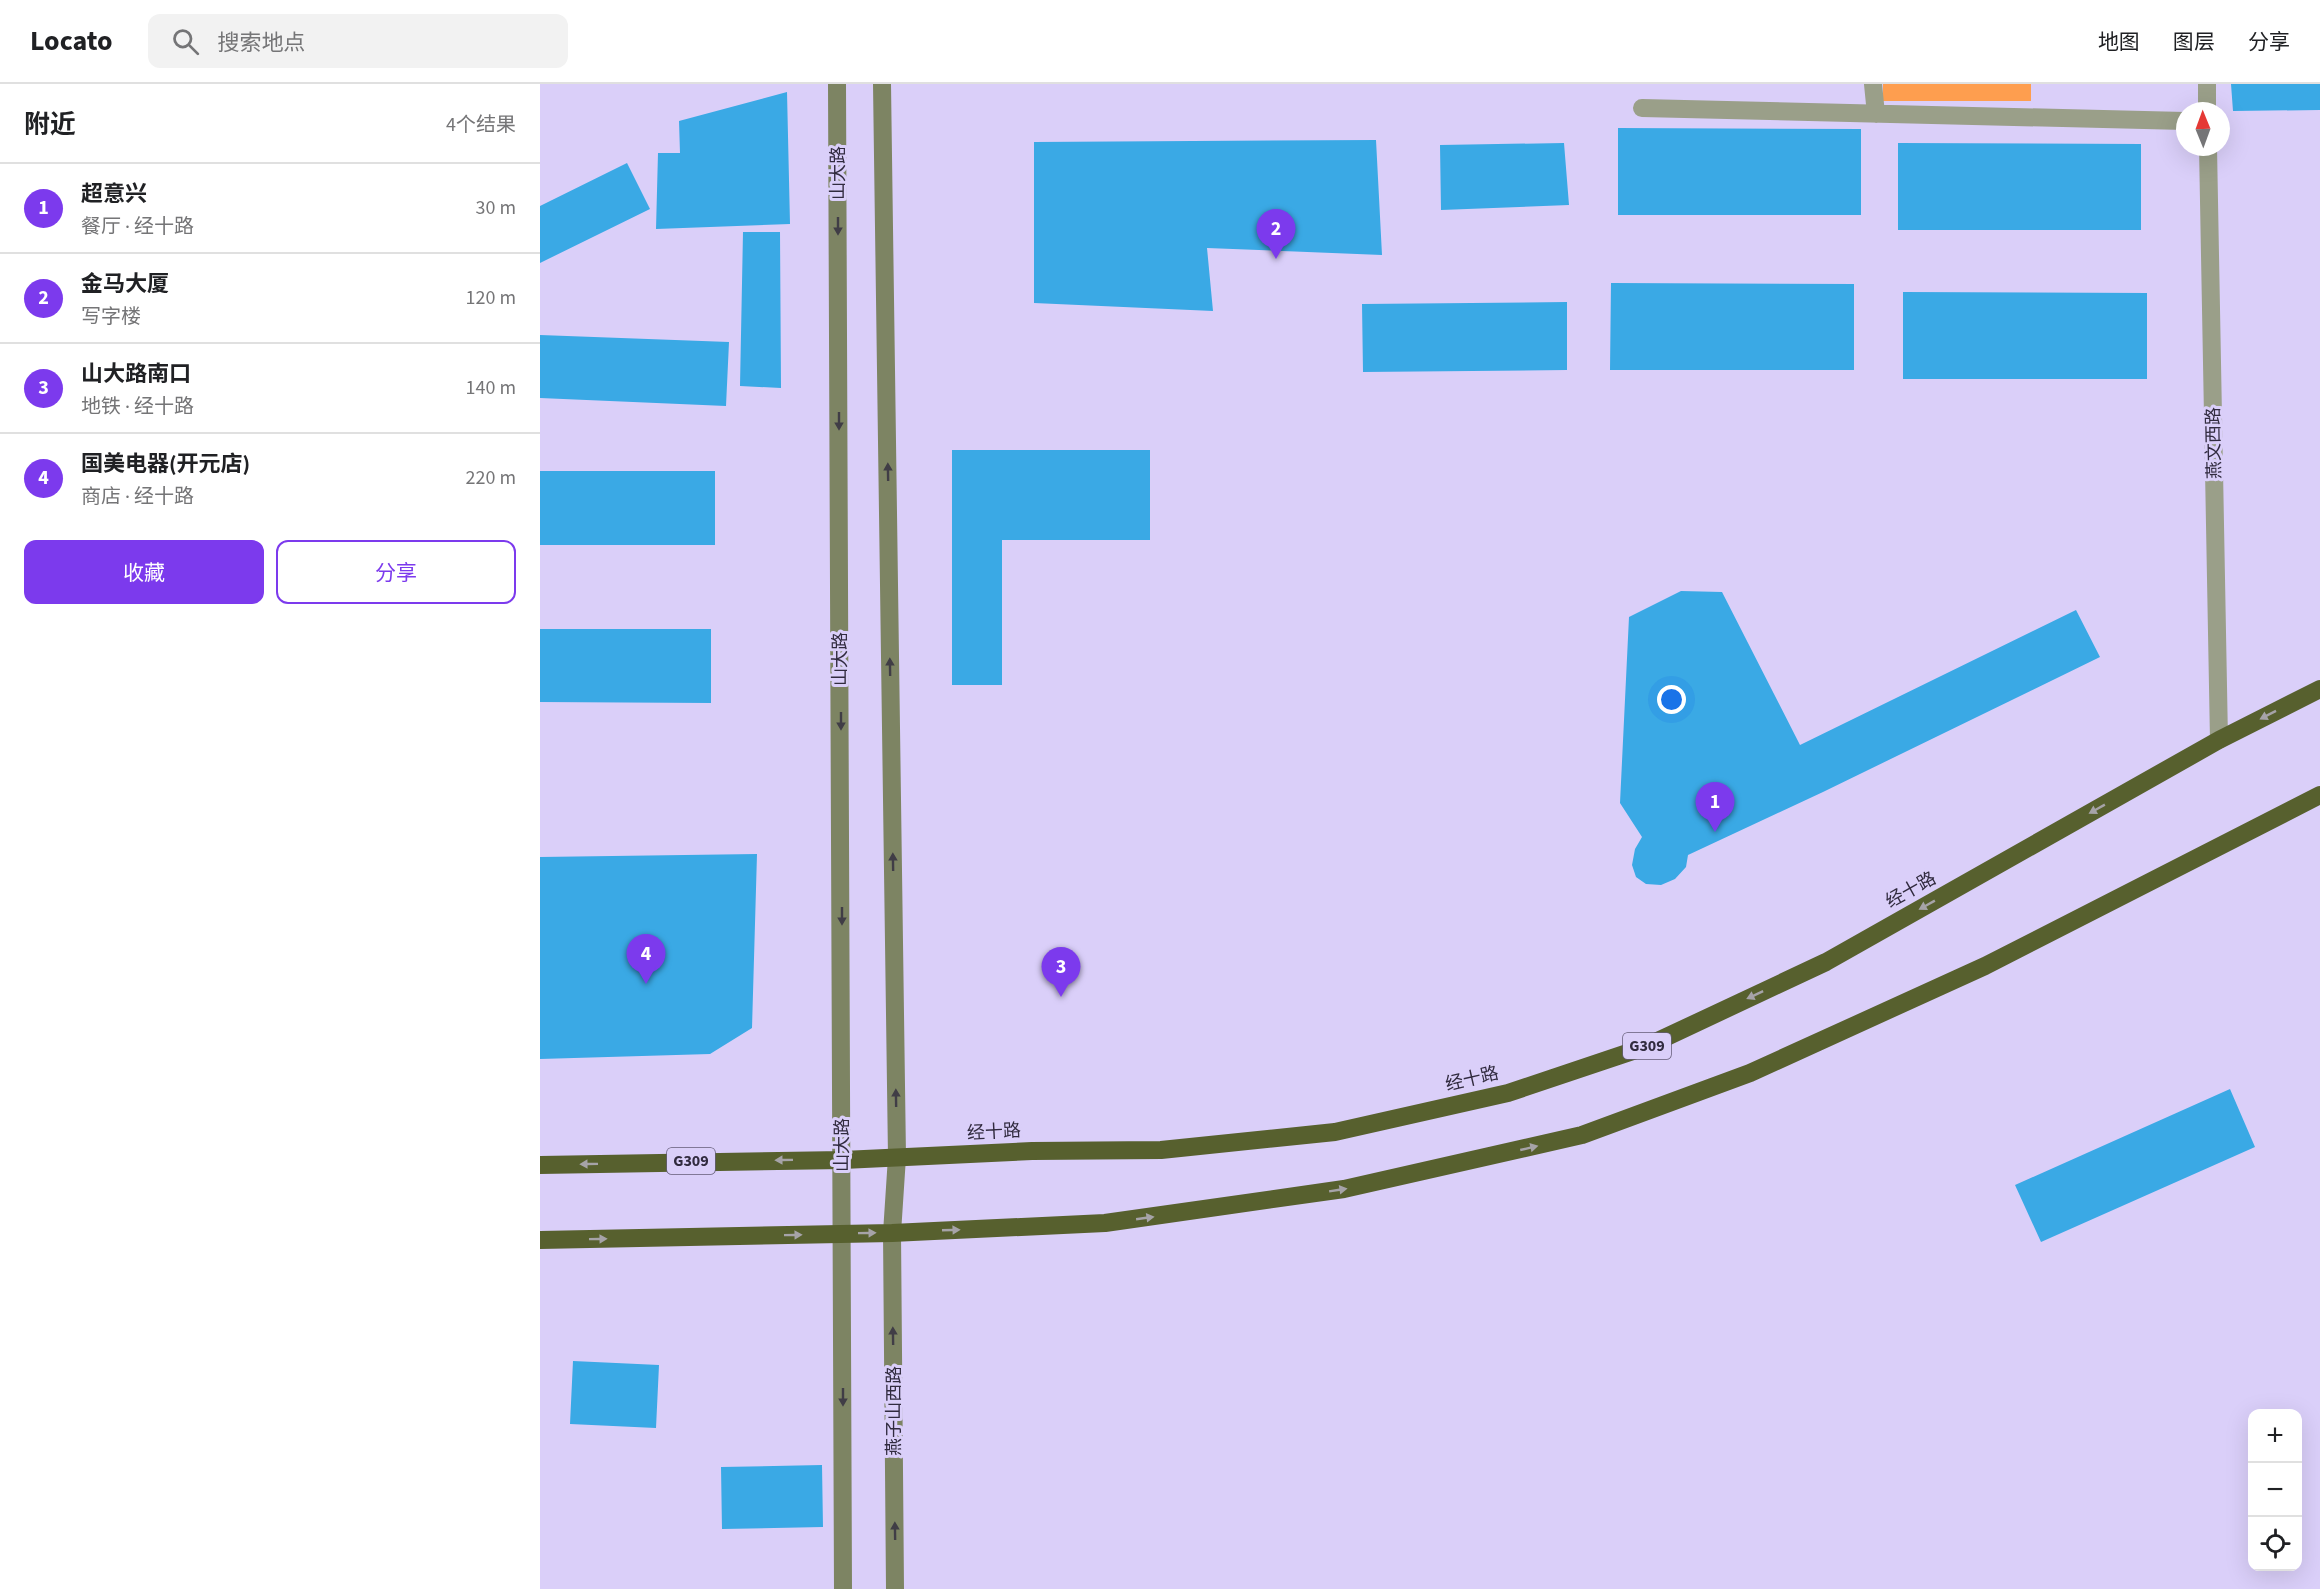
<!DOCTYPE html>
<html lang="zh">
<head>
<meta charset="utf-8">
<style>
	body { margin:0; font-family:"Source Sans 3","Noto Sans SC",sans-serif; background:#f2f2f2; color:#202124 }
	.controls { position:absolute; right:18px; bottom:18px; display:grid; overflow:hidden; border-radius:12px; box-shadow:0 6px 24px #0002 }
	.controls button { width:54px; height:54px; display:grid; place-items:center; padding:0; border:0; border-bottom:2px solid #e0e0e0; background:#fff; color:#202124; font:30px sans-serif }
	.compass { position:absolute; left:1636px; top:18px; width:54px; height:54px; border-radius:50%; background:#fff; box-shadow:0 6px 24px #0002; rotate:359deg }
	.you { position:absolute; left:1132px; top:616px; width:21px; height:21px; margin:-15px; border:4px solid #fff; border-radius:50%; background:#1a73e8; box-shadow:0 0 0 9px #1a73e833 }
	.badge { display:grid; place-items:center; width:39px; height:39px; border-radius:50%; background:#7c3aed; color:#fff; font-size:20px; font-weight:700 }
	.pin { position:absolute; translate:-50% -50px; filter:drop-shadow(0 2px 3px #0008) }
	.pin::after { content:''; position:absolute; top:32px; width:21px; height:18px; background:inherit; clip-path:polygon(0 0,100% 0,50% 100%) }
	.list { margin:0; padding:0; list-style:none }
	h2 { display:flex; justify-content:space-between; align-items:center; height:78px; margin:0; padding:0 24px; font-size:26px }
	h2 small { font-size:20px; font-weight:400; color:#757577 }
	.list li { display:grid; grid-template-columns:39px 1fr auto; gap:18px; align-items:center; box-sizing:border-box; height:90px; padding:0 24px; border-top:2px solid #e0e0e0 }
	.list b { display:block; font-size:22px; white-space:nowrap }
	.list p { margin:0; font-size:20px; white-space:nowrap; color:#757577 }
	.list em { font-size:20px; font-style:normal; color:#757577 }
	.actions { display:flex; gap:12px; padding:18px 24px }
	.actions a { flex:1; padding:14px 0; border:2px solid #7c3aed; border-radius:12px; text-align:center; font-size:21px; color:#7c3aed }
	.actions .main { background:#7c3aed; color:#fff }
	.icon { flex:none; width:33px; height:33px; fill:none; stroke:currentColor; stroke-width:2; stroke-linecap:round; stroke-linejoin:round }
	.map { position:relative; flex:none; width:1780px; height:1505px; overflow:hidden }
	header { display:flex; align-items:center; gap:36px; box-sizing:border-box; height:84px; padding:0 30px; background:#fff; border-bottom:2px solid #e0e0e0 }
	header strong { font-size:28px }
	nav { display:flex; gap:33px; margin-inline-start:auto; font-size:21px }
	.search { width:420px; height:54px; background:#f2f2f2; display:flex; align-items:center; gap:15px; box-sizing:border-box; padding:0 21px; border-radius:12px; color:#757577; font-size:22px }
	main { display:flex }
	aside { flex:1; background:#fff }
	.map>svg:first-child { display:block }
	.green { fill:#fe9e4f }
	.building { fill:#3aa9e5 }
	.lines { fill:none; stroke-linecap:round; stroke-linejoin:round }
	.street { stroke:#9a9f89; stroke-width:18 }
	.secondary { stroke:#7d8463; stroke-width:18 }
	.highway { stroke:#57602e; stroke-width:18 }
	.oneway { fill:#403d46 }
	.oneway2 { fill:#a6a3a8 }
	.labels { text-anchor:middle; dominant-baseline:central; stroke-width:6; stroke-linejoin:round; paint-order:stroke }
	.shield { fill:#dacff9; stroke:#645c77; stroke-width:1.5 }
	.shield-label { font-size:16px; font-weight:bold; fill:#312b3f }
	.street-label { font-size:18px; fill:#312b3f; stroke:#dacff9 }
</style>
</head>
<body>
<header>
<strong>Locato</strong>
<div class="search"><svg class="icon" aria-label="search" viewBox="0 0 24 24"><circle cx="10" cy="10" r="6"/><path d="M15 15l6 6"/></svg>搜索地点</div>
<nav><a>地图</a><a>图层</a><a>分享</a></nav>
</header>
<main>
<aside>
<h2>附近<small>4个结果</small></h2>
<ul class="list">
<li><span class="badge">1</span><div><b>超意兴</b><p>餐厅 · 经十路</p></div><em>30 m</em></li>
<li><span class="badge">2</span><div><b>金马大厦</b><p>写字楼</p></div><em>120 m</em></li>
<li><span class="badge">3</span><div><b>山大路南口</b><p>地铁 · 经十路</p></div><em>140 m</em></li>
<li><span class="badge">4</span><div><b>国美电器(开元店)</b><p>商店 · 经十路</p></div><em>220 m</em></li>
</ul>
<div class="actions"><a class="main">收藏</a><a>分享</a></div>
</aside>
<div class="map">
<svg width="1780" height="1505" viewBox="0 0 1780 1505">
	<rect width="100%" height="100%" fill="#dacff9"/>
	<!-- green -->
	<path class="green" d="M1343,0h148v17h-148z"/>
	<!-- building -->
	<path class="building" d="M1691,0h89v26l-87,1z
		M247,8l3,132 -134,5 2,-76h22l-1,-32z
		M1078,44l243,1v86h-243z
		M836,56l6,115 -175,-7 6,63 -179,-8v-161z
		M1024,59l5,62 -128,5 -1,-65z
		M1358,59l243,1v86h-243z
		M87,79l23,46 -110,54v-57z
		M203,148h37l1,156 -41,-2z
		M1071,199l243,1v86h-244z
		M1363,208l244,1v86h-244z
		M1027,218v68l-204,2 -1,-68z
		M0,251l189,7 -3,64 -186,-8z
		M412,366h198v90h-148v145h-50z
		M0,387h175v74h-175z
		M1141,507l41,1 78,153 276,-135 24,47 -277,135 -135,63 -2,12 -11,12 -14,6 -15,-1 -10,-7 -4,-12 3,-16 7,-12 -22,-34 9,-186z
		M0,545h171v74l-171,-1z
		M217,770l-5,174 -42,26 -170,5v-202z
		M1690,1005l25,58 -214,95 -26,-57z
		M33,1277l86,4 -3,63 -86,-4z
		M282,1381l1,62 -101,2 -1,-62z"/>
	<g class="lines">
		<!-- street -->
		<path class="street" d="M1333,0l3,30
			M1667,0v27
			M1102,24l543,13
			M1668,63l11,593"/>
		<!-- secondary -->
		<path class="secondary" d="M297,0l6,1505
			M342,0l15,1073 -5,76 3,356"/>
		<!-- highway -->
		<path class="highway" d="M0,1081l303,-5 189,-9 129,-1 174,-18 173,-39 137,-46 181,-85 393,-222 101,-51
			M0,1156l352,-7 213,-10 239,-34 238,-54 168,-62 235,-107 335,-171"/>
	</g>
	<!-- one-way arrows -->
	<defs><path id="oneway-solid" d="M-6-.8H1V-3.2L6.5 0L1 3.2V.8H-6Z" transform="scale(1.5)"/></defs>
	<g class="oneway">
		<use href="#oneway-solid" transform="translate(298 142) rotate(90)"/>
		<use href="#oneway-solid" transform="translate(299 337) rotate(90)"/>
		<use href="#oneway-solid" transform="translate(348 388) rotate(-91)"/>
		<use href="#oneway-solid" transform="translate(350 583) rotate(-91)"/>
		<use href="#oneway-solid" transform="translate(301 637) rotate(90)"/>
		<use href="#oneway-solid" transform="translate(353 778) rotate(-91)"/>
		<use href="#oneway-solid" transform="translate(302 832) rotate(90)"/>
		<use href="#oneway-solid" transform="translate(356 1014) rotate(-91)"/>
		<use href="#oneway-solid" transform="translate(353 1252) rotate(-91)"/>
		<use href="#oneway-solid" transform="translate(303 1313) rotate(90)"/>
		<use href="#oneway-solid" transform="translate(355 1447) rotate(-91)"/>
	</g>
	<g class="oneway2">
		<use href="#oneway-solid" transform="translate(1728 631) rotate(153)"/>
		<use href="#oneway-solid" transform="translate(1557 725) rotate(151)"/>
		<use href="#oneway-solid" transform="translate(1387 821) rotate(151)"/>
		<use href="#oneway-solid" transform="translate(1215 911) rotate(155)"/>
		<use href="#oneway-solid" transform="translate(989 1064) rotate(-13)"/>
		<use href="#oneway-solid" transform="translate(244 1076) rotate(179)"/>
		<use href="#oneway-solid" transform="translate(49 1080) rotate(179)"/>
		<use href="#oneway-solid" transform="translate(798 1106) rotate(-9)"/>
		<use href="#oneway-solid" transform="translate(605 1134) rotate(-8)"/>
		<use href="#oneway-solid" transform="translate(411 1146) rotate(-2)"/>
		<use href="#oneway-solid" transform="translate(327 1149) rotate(-1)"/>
		<use href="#oneway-solid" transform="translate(253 1151) rotate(-1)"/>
		<use href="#oneway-solid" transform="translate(58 1155) rotate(-1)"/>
	</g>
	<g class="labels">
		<!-- shield labels -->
		<g class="shield">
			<rect x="1083" y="949" width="48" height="26" rx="4.5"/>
			<rect x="127" y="1064" width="48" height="26" rx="4.5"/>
		</g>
		<g class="shield-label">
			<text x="1107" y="962">G309</text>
			<text x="151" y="1077">G309</text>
		</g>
		<!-- street labels -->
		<g class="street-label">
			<text transform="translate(298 89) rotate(-90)">山大路</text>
			<text transform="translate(1674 359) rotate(-91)">燕文西路</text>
			<text transform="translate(300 575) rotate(-90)">山大路</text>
			<text transform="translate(1371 806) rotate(-29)">经十路</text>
			<text transform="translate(932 995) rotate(-13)">经十路</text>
			<text transform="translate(454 1048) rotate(-3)">经十路</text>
			<text transform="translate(302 1061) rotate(-90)">山大路</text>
			<text transform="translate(354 1327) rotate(-90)">燕子山西路</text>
		</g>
	</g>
</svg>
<div class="controls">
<button>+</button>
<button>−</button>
<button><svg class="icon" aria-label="locate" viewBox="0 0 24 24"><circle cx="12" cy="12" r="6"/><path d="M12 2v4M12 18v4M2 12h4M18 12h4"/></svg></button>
</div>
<svg class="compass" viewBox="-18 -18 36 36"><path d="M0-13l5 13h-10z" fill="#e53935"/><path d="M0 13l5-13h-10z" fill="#757577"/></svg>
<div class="you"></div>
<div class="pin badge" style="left:1175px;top:748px">1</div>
<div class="pin badge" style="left:736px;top:175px">2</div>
<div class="pin badge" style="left:521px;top:913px">3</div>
<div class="pin badge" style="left:106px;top:900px">4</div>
</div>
</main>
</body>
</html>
